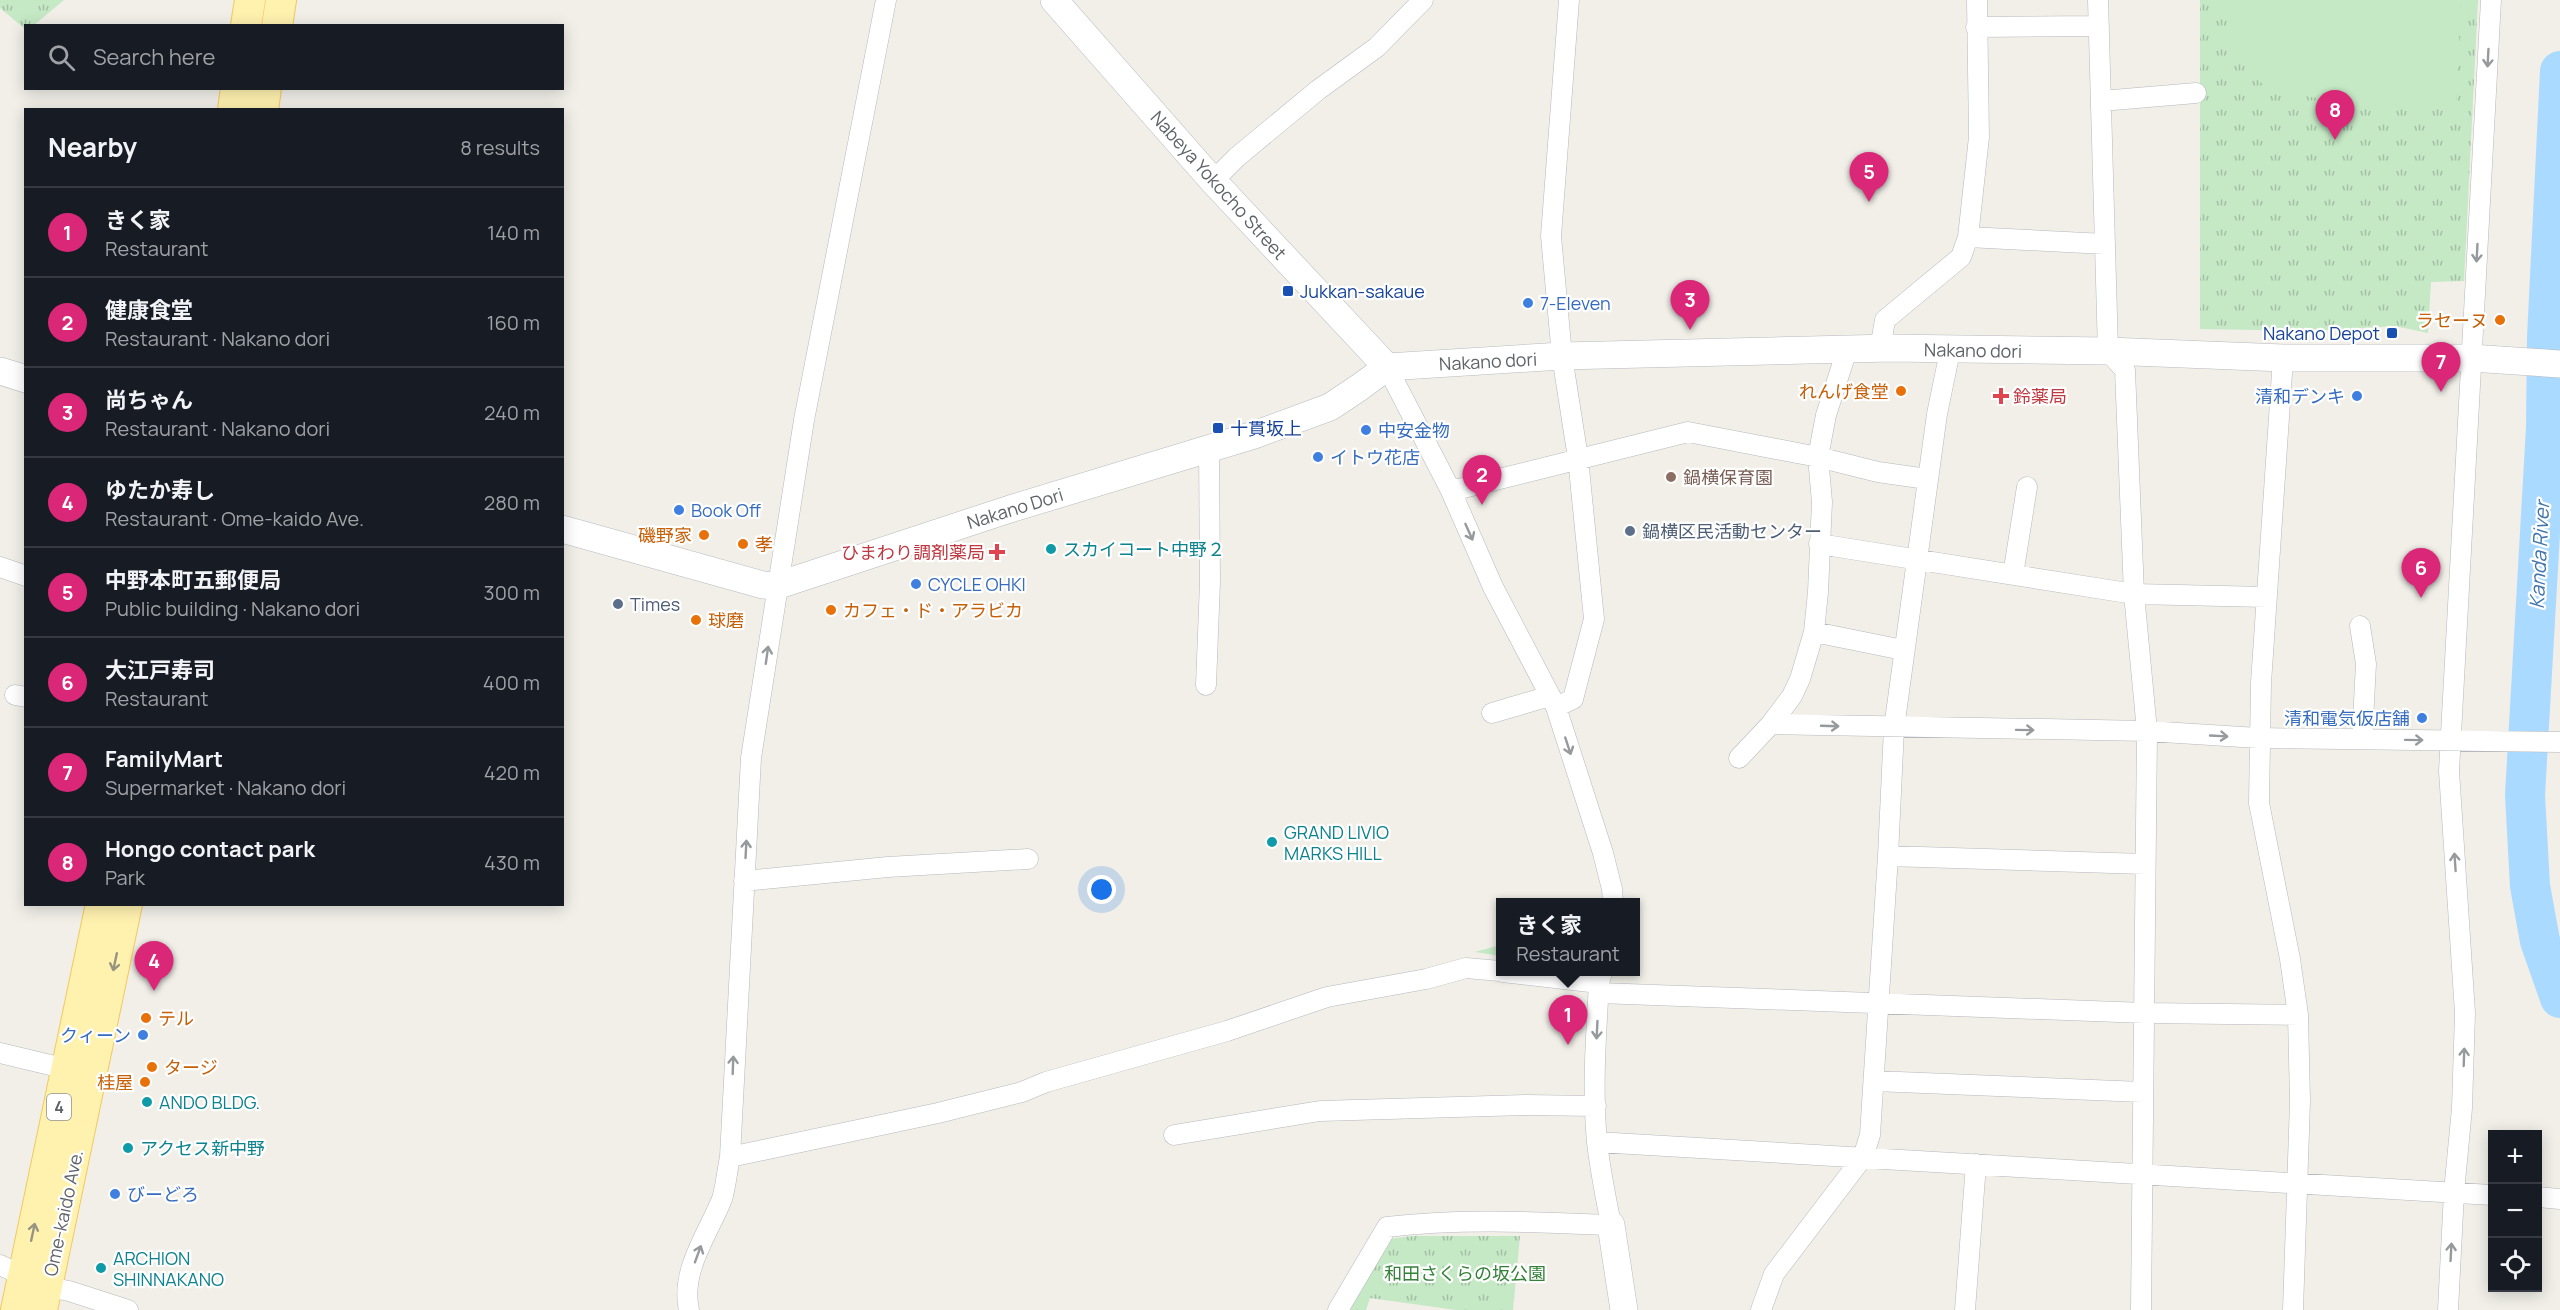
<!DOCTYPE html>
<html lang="en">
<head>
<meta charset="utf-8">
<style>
	body { margin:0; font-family:Manrope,"Noto Sans JP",sans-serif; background:#20242c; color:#f1f3f6 }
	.controls { position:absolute; right:18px; bottom:18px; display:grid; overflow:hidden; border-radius:0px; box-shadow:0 3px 15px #0003 }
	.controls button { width:54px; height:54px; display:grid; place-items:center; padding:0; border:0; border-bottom:2px solid #363941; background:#171b24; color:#f1f3f6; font:30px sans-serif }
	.you { position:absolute; left:1102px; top:890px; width:21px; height:21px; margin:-15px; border:4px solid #fff; border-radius:50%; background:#1a73e8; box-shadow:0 0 0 9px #1a73e833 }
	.badge { display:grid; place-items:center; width:39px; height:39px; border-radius:50%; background:#db2777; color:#fff; font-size:20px; font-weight:700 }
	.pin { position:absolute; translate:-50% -50px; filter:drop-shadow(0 2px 3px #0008) }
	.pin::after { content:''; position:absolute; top:32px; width:21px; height:18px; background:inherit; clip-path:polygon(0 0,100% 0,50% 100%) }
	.popup { position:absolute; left:1496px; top:898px; width:144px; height:78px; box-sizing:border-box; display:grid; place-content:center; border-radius:0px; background:#171b24; filter:drop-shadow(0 2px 4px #0005); font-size:20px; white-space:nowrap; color:#9ea1a6 }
	.popup b { font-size:22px; color:#f1f3f6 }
	.popup::after { content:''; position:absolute; left:50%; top:100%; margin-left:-12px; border:12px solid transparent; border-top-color:#171b24 }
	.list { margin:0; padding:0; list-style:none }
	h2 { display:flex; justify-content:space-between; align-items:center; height:78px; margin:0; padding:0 24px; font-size:26px }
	h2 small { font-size:20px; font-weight:400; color:#9ea1a6 }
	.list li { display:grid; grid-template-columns:39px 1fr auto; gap:18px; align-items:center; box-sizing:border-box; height:90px; padding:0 24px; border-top:2px solid #363941 }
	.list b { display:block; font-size:22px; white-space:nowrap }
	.list p { margin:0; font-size:20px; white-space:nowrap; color:#9ea1a6 }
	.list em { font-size:20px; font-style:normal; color:#9ea1a6 }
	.icon { flex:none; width:33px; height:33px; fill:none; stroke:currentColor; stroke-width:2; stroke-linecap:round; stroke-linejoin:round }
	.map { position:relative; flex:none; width:2560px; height:1310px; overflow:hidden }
	.search { position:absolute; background:#171b24; box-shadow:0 3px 15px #0003; left:24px; top:24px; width:540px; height:66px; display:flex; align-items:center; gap:15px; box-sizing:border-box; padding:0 21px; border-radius:0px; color:#9ea1a6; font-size:22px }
	.panel { position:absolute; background:#171b24; box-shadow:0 3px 15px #0003; left:24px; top:108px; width:540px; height:798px; border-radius:0px }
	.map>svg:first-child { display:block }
	.grass { fill:url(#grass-tufts) }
	.pitch { fill:#c5e8c5 }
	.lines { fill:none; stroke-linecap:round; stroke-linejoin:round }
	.river { stroke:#aadaff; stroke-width:40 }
	.street-casing { stroke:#b5b8bc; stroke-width:21 }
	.secondary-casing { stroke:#b6babf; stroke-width:28 }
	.primary-casing { stroke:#f2c960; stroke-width:32 }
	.street { stroke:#fff; stroke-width:20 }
	.secondary { stroke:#fff; stroke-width:27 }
	.primary { stroke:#fff2af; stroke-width:30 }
	.oneway { stroke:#979a9d }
	.oneway2 { stroke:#979581 }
	.transit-dot { fill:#1a4fb4; stroke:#fff; stroke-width:2 }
	.shop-dot { fill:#3f7fe0; stroke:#fff; stroke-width:2 }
	.food-dot { fill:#e8710a; stroke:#fff; stroke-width:2 }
	.health-dot { fill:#e0444e; stroke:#fff; stroke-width:2 }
	.education-dot { fill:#8d6e63; stroke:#fff; stroke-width:2 }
	.service-dot { fill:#5c6f8a; stroke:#fff; stroke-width:2 }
	.culture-dot { fill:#0f9aa8; stroke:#fff; stroke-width:2 }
	.labels { text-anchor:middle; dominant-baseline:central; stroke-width:4.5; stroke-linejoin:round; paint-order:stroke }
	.shield { fill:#fff; stroke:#8f9295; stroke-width:1.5 }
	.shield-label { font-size:16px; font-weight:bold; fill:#5f6368 }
	.street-label { font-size:18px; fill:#5f6368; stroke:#fff }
	.transit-label { font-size:18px; fill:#164399; stroke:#fff; text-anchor:start }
	.shop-label { font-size:18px; fill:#366cbe; stroke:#fff; text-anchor:start }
	.food-label { font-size:18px; fill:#c56008; stroke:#fff; text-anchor:start }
	.health-label { font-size:18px; fill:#be3a42; stroke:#fff; text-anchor:start }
	.education-label { font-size:18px; fill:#785e54; stroke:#fff; text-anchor:start }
	.service-label { font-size:18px; fill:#4e5e75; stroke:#fff; text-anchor:start }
	.culture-label { font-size:18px; fill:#0d838f; stroke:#fff; text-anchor:start }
	.park-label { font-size:18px; fill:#348238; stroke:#fff }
	.water-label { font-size:20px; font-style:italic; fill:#4174aa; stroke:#fff }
</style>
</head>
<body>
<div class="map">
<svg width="2560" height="1310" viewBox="0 0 2560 1310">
	<defs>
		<pattern id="grass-tufts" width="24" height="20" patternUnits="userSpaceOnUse" patternTransform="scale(1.5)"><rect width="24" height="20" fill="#c5e8c5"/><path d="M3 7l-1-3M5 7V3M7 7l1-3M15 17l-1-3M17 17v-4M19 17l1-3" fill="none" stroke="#a3c0a4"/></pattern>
	</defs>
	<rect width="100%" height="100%" fill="#f1efe8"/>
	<!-- grass -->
	<path class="grass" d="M0,0h64l-30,25 -8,1 -1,3 -25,-21z
		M2200,0h278l-14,281 -33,1 -3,51 -33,-7 -84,5 -111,-2z
		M1500,945v11l-25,-4z
		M1413,1236h107l-7,74h-57l-86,-12 -4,12h-17l40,-71z"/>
	<!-- pitch -->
	<path class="pitch" d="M2231,0h230l-5,107c-41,-3 -177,-2 -202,-30 -20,-23 -24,-48 -23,-77z"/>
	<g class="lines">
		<!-- river -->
		<path class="river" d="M2560,71l-13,267 -1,90 -21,367 5,91 10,55 20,57"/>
		<defs>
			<path id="street" d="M2098,0l10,351 17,19 9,224 13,137 -6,579
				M1976,27l123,-1
				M2101,101l95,-8
				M1213,181l24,-24 81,-67 59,-43 46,-47
				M1968,237l137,7
				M1880,349l5,-29 76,-63 7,-20 11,-100 -2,-137
				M2283,358l-22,325 -2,120 31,156 8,56 2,86 -7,209
				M1387,367l64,124 42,96 63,120 47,146 9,36 1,13
				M1451,491l237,-59 130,25 60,15 49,7
				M1819,544l315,50 133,3
				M0,567l26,9
				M2013,575l14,-88
				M2360,626l6,38 -4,75
				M1814,632l89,18
				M1206,685l4,-103 -1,-133
				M15,695l11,2
				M1556,707l17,-8 21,-80 -16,-161 -16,-102 -11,-120 18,-236
				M1492,713l58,-17
				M1771,724l376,7 111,7 302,4
				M1739,758l32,-34 21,-28 8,-17 14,-47 4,-40 4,-90 -4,-45 8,-42 21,-65
				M1888,856l257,8
				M744,881l144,-14 140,-8
				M1503,972l96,11
				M1599,993l546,20 153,2
				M0,1053l67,16
				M1874,1081l268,11
				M1174,1135l146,-24 205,-6 71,1
				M1597,1142l895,53
				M730,1157l208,-44 84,-21 24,-10 181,-51 100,-34 99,-18 40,-11 34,3
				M2538,1197l22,2
				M0,1265l47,22 22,4 59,19
				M689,1310c-9,-39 19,-76 33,-111 4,-13 5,-28 8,-42l21,-399 53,-338 82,-420
				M1338,1310l49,-83c74,-9 150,-5 224,-2 -5,-27 -11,-55 -14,-83 -5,-53 -1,-106 2,-159l3,-11
				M1761,1310l13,-36 89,-117 7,-22 18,-279 6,-128 43,-314 13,-63
				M1965,1310l11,-146
				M2448,1310l6,-118 8,-84 3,-95 -16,-242 42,-771"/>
			<path id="secondary" d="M1054,0l159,181 174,186
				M0,371l26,8
				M562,529l201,56 13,1 234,-77 244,-74 76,-28 30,-20 27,-20 175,-11 328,-8 218,3 175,7h188l89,6
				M1611,1225l13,85"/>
			<path id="primary" d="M246,26l4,-26
				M277,26l4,-26
				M233,110l3,-22
				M263,110l3,-22
				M16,1310l85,-406
				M42,1310l85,-406"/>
		</defs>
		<!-- street casing -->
		<use href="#street" class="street-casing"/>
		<!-- secondary casing -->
		<use href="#secondary" class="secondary-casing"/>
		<!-- primary casing -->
		<use href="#primary" class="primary-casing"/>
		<!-- street -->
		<use href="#street" class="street"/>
		<!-- secondary -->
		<use href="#secondary" class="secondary"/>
		<!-- primary -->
		<use href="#primary" class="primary"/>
	</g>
	<!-- one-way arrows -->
	<defs><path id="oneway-shaft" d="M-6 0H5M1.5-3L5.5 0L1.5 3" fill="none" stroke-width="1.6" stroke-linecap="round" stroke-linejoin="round" transform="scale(1.5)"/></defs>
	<g class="oneway">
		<use href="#oneway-shaft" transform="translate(2488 58) rotate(93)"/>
		<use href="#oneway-shaft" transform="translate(2477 253) rotate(93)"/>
		<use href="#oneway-shaft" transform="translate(1469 532) rotate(66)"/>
		<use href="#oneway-shaft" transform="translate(767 655) rotate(-82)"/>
		<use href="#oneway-shaft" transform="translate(1830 726) rotate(2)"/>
		<use href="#oneway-shaft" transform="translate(2025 730) rotate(1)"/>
		<use href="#oneway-shaft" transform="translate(2219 736) rotate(3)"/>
		<use href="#oneway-shaft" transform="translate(2414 740) rotate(1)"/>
		<use href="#oneway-shaft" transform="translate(1568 746) rotate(72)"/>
		<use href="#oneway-shaft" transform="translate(746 849) rotate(-87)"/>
		<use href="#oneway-shaft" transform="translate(2455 862) rotate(-94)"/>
		<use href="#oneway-shaft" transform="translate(1597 1030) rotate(93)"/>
		<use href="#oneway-shaft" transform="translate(2464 1057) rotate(-88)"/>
		<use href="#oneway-shaft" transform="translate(733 1065) rotate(-88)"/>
		<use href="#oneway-shaft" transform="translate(2451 1252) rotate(-87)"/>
		<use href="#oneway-shaft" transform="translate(698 1254) rotate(-70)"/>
	</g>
	<g class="oneway2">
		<use href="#oneway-shaft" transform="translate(115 962) rotate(102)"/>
		<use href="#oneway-shaft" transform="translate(33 1232) rotate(-78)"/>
	</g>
	<!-- markers -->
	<g class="transit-dot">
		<rect x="1282" y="285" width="12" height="12" rx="3"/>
		<rect x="2386" y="327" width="12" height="12" rx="3"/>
		<rect x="1212" y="422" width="12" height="12" rx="3"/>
	</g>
	<g class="shop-dot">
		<circle cx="1528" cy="303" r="6"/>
		<circle cx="2357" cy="396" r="6"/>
		<circle cx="1366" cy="430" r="6"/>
		<circle cx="1318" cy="457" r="6"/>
		<circle cx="679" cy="510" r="6"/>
		<circle cx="916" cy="584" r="6"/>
		<circle cx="2422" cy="718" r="6"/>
		<circle cx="143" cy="1035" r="6"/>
		<circle cx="115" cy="1194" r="6"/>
	</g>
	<g class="food-dot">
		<circle cx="2500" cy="320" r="6"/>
		<circle cx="1901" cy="391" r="6"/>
		<circle cx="704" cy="535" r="6"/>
		<circle cx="743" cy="544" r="6"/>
		<circle cx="831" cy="610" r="6"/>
		<circle cx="696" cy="620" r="6"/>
		<circle cx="146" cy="1018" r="6"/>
		<circle cx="152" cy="1067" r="6"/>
		<circle cx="145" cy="1082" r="6"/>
	</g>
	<g class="health-dot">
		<path d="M1998 387h6v6h6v6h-6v6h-6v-6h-6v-6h6z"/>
		<path d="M994 543h6v6h6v6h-6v6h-6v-6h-6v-6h6z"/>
	</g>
	<circle class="education-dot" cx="1671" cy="477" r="6"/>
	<g class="service-dot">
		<circle cx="1630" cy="531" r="6"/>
		<circle cx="618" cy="604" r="6"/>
	</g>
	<g class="culture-dot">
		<circle cx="1051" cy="549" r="6"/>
		<circle cx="1272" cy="842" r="6"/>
		<circle cx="147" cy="1102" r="6"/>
		<circle cx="128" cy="1148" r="6"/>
		<circle cx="101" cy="1268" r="6"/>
	</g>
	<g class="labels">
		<!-- shield labels -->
		<rect class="shield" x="47" y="1094" width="24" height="26" rx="4.5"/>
		<g class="shield-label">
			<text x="59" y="1107">4</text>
		</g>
		<!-- street labels -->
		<g class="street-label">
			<text transform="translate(1219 185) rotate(48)">Nabeya Yokocho Street</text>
			<text transform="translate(1973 350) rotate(1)">Nakano dori</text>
			<text transform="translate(1488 361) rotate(-3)">Nakano dori</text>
			<text transform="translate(1015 508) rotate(-17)">Nakano Dori</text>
			<text transform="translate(63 1213) rotate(-78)">Ome-kaido Ave.</text>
		</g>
		<!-- transit labels -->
		<g class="transit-label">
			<text x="1300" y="291">Jukkan-sakaue</text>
			<text x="2380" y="333" text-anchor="end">Nakano Depot</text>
			<text x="1230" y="428">十貫坂上</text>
		</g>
		<!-- shop labels -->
		<g class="shop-label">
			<text x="1540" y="303">7-Eleven</text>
			<text x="2345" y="396" text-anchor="end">清和デンキ</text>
			<text x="1378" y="430">中安金物</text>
			<text x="1330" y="457">イトウ花店</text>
			<text x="691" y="510">Book Off</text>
			<text x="928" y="584">CYCLE OHKI</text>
			<text x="2410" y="718" text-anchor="end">清和電気仮店舗</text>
			<text x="131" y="1035" text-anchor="end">クィーン</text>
			<text x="127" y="1194">びーどろ</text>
		</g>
		<!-- food labels -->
		<g class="food-label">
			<text x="2488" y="320" text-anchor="end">ラセーヌ</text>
			<text x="1889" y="391" text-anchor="end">れんげ食堂</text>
			<text x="692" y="535" text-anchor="end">磯野家</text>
			<text x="755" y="544">孝</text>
			<text x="843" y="610">カフェ・ド・アラビカ</text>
			<text x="708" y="620">球磨</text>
			<text x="158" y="1018">テル</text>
			<text x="164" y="1067">タージ</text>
			<text x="133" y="1082" text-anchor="end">桂屋</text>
		</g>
		<!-- health labels -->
		<g class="health-label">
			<text x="2013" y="396">鈴薬局</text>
			<text x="985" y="552" text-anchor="end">ひまわり調剤薬局</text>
		</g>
		<!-- education labels -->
		<g class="education-label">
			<text x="1683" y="477">鍋横保育園</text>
		</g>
		<!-- service labels -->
		<g class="service-label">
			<text x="1642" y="531">鍋横区民活動センター</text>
			<text x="630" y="604">Times</text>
		</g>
		<!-- culture labels -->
		<g class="culture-label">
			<text x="1063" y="549">スカイコート中野２</text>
			<text x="1284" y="832">GRAND LIVIO<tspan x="1284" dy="21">MARKS HILL</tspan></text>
			<text x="159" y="1102">ANDO BLDG.</text>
			<text x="140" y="1148">アクセス新中野</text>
			<text x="113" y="1258">ARCHION<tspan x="113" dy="21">SHINNAKANO</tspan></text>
		</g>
		<!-- park labels -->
		<g class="park-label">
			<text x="1465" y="1273">和田さくらの坂公園</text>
		</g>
		<!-- water labels -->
		<g class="water-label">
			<text transform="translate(2539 555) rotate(-87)">Kanda River</text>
		</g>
	</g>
</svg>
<div class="controls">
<button>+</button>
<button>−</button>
<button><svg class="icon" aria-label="locate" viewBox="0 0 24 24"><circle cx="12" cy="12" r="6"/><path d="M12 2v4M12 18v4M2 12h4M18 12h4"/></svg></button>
</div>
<div class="you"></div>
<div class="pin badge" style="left:1568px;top:1045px">1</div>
<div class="popup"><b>きく家</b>Restaurant</div>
<div class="pin badge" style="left:1482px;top:505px">2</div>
<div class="pin badge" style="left:1690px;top:330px">3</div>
<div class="pin badge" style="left:154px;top:991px">4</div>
<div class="pin badge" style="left:1869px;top:202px">5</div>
<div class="pin badge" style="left:2421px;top:598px">6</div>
<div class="pin badge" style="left:2441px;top:392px">7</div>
<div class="pin badge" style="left:2335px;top:140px">8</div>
<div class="search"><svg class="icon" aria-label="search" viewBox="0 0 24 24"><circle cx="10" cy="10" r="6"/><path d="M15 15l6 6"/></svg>Search here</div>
<section class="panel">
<h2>Nearby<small>8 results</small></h2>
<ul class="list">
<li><span class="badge">1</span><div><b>きく家</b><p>Restaurant</p></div><em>140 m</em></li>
<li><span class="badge">2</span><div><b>健康食堂</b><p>Restaurant · Nakano dori</p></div><em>160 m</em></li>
<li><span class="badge">3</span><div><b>尚ちゃん</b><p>Restaurant · Nakano dori</p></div><em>240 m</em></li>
<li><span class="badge">4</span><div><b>ゆたか寿し</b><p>Restaurant · Ome-kaido Ave.</p></div><em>280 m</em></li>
<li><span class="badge">5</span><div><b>中野本町五郵便局</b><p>Public building · Nakano dori</p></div><em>300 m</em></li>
<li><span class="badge">6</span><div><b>大江戸寿司</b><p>Restaurant</p></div><em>400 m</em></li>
<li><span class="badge">7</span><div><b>FamilyMart</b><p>Supermarket · Nakano dori</p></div><em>420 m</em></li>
<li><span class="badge">8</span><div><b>Hongo contact park</b><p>Park</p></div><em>430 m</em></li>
</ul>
</section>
</div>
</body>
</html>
